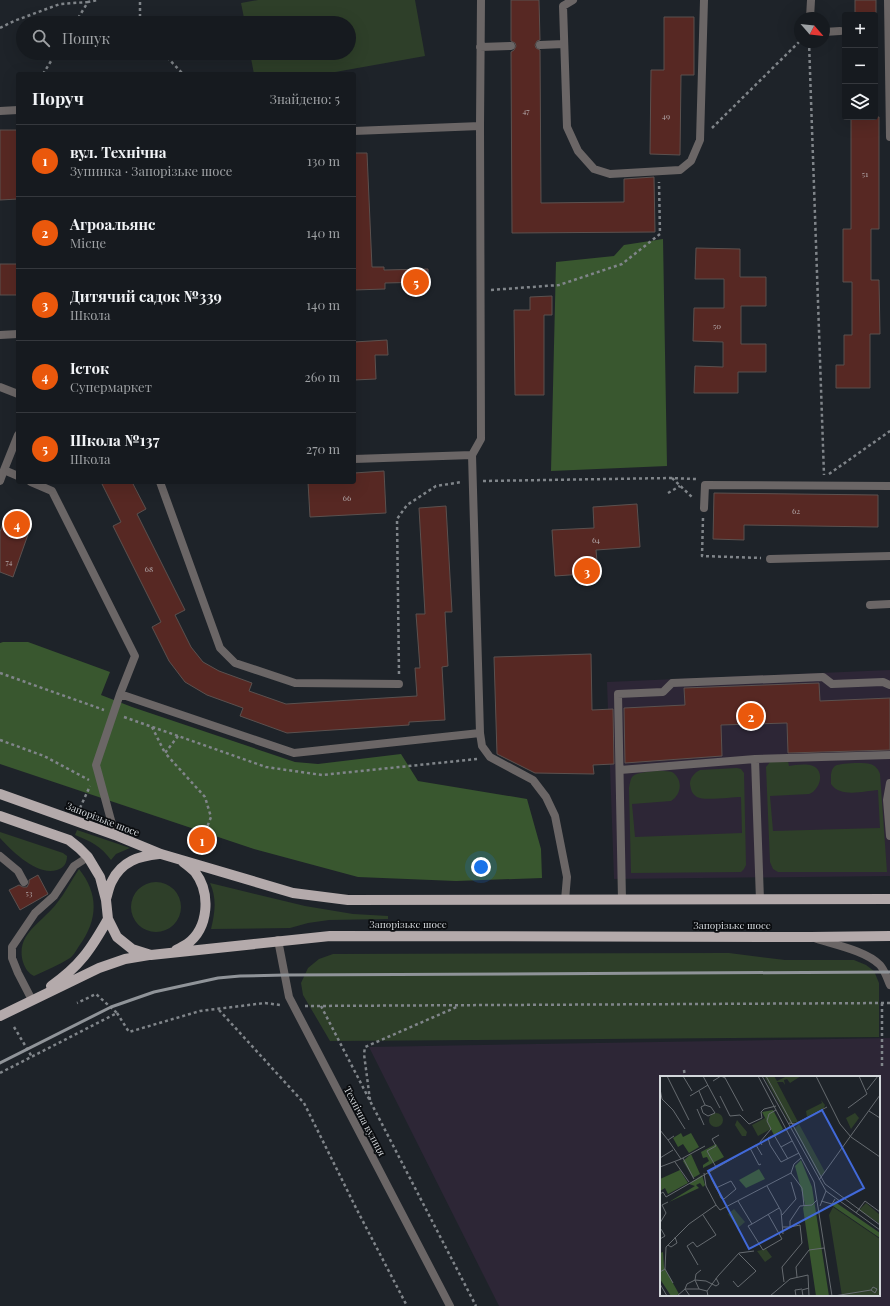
<!DOCTYPE html>
<html lang="uk">
<head>
<meta charset="utf-8">
<style>
	body { margin:0; font-family:"Playfair Display",serif; background:#1f2328; color:#f1f3f6 }
	.controls { position:absolute; right:12px; top:12px; display:grid; overflow:hidden; border-radius:4px; box-shadow:0 4px 16px #0002 }
	.controls button { width:36px; height:36px; display:grid; place-items:center; padding:0; border:0; border-bottom:1px solid #35383d; background:#161a1f; color:#f1f3f6; font:20px sans-serif }
	.compass { position:absolute; left:794px; top:12px; width:36px; height:36px; border-radius:50%; background:#161a1f; box-shadow:0 4px 16px #0002; rotate:118deg }
	.you { position:absolute; left:481px; top:867px; width:14px; height:14px; margin:-10px; border:3px solid #fff; border-radius:50%; background:#1a73e8; box-shadow:0 0 0 6px #1a73e833 }
	.badge { display:grid; place-items:center; width:26px; height:26px; border-radius:50%; background:#ea580c; color:#fff; font-size:13px; font-weight:700 }
	.pin { position:absolute; translate:-50% -50%; border:2px solid #fff; box-shadow:0 1px 4px #0006 }
	.list { margin:0; padding:0; list-style:none }
	h2 { display:flex; justify-content:space-between; align-items:center; height:52px; margin:0; padding:0 16px; font-size:17px }
	h2 small { font-size:13px; font-weight:400; color:#9ea1a4 }
	.list li { display:grid; grid-template-columns:26px 1fr auto; gap:12px; align-items:center; box-sizing:border-box; height:72px; padding:0 16px; border-top:1px solid #35383d }
	.list b { display:block; font-size:15px; white-space:nowrap }
	.list p { margin:0; font-size:13px; white-space:nowrap; color:#9ea1a4 }
	.list em { font-size:13px; font-style:normal; color:#9ea1a4 }
	.icon { flex:none; width:22px; height:22px; fill:none; stroke:currentColor; stroke-width:2; stroke-linecap:round; stroke-linejoin:round }
	.map { position:relative; flex:none; width:890px; height:1306px; overflow:hidden }
	.search { position:absolute; background:#161a1f; box-shadow:0 4px 16px #0002; left:16px; top:16px; width:340px; height:44px; display:flex; align-items:center; gap:10px; box-sizing:border-box; padding:0 14px; border-radius:22px; color:#9ea1a4; font-size:15px }
	.panel { position:absolute; background:#161a1f; box-shadow:0 4px 16px #0002; left:16px; top:72px; width:340px; height:412px; border-radius:4px }
	.map>svg:first-child { display:block }
	.commercial { fill:#2d2636; fill-rule:evenodd }
	.green { fill:#2e3f29 }
	.forest { fill:#39572f }
	.building { fill:#572823; stroke:#5b514f }
	.lines { fill:none; stroke-linecap:round; stroke-linejoin:round }
	.path { stroke:#80858a; stroke-width:2.5; stroke-dasharray:3 3; stroke-linecap:butt }
	.lane { stroke:#6b6666; stroke-width:8 }
	.street { stroke:#6b6666; stroke-width:8 }
	.primary { stroke:#b4aaab; stroke-width:10 }
	.rail { stroke:#909499; stroke-width:3 }
	.labels { text-anchor:middle; dominant-baseline:central; stroke-width:3.5; stroke-linejoin:round; paint-order:stroke }
	.number-label { font-size:8px; fill:#b4abad }
	.street-label { font-size:10px; fill:#d3d7db; stroke:#0a0c0f }
	.inset-road { fill:none; stroke:#666b70; stroke-width:1 }
	.view { fill:#4169d9; fill-opacity:0.15; stroke:#4169d9; stroke-width:2 }
	.inset-edge { fill:none; stroke:#d3d7db; stroke-width:2 }
</style>
</head>
<body>
<div class="map">
<svg width="890" height="1306" viewBox="0 0 890 1306">
	<rect width="100%" height="100%" fill="#1e2329"/>
	<!-- commercial -->
	<path class="commercial" d="M890,670v206l-276,3 -7,-197z
		M890,1038v268h-391l-130,-259zM661,1077h218v218h-218z"/>
	<!-- green -->
	<path class="green" d="M258,0h157l10,56 -101,18h-70l-4,-21h99v-30h-104l-4,-20z
		M788,761l1,5c7,-1 19,-3 26,1 10,7 4,23 -6,27l-39,2 3,35 107,-3 -2,-38c-14,1 -38,8 -47,-6 0,-7 -1,-14 4,-18 4,-3 29,-4 35,-2 5,1 9,6 10,10l7,98h-109l-5,-3 -3,-7 -4,-95 4,-5z
		M737,768l4,1 3,4 2,92 -2,4 -3,3 -110,1 -2,-85c1,-4 1,-9 4,-12 6,-5 31,-6 39,-4 11,7 10,22 -1,29l-39,3 3,33 107,-4 -1,-36c-9,0 -37,4 -44,0 -5,-3 -6,-7 -7,-13 0,-6 4,-11 10,-14z
		M77,830l53,18 -14,6 -5,6c-10,-14 -21,-19 -36,-25z
		M0,832l63,21 4,3c0,7 -3,12 -10,14 -20,6 -44,-18 -57,-32z
		M79,869c20,25 19,51 0,77 -2,3 -5,9 -9,12 -11,7 -24,12 -36,18 -6,-3 -9,-8 -11,-14 -8,-28 19,-39 34,-59 8,-10 14,-22 22,-34z
		M131 907a25 25 0 1 1 50 0a25 25 0 1 1-50 0Z
		M210,883l95,23 48,8 35,2v3l-59,1 -21,3 -18,5 -79,1c4,-17 6,-30 -1,-46z
		M729,953l56,7h69l12,5 8,6 5,12v54l-549,4 -27,-46 -2,-12 7,-15 11,-9 14,-5z"/>
	<!-- forest -->
	<path class="forest" d="M663,239l4,227 -116,5 5,-209 58,-6 10,-11z
		M3,642h25l82,30 -9,23 31,12 163,55 23,2 83,-10 17,27 109,18 14,50 1,29 -86,3 -98,-4 -104,-28 -254,-85v-121z"/>
	<!-- building -->
	<path class="building" d="M511,0h28l1,40 -3,1 -2,4 1,3 4,2 1,153 83,-1v-23l30,-2 1,55 -143,1 -1,-181 3,-2 2,-4 -1,-3 -4,-2z
		M855,0h21v15h-21z
		M664,17h30v58h-13l-1,80 -30,-1 1,-84h13z
		M851,117h28v112h-8v51h8l1,54h-10v54h-34v-23h8v-30h8v-53h-9v-53h8z
		M0,130h18v69l-18,1z
		M354,153h13l5,114h12v3l44,-1v13l-43,1v6l-31,1z
		M696,248l44,1v28h26v29h-25v38h25v28h-28v21h-44l1,-27 28,1v-25l-30,-1 1,-33h30v-29h-29z
		M0,264h18v31h-18z
		M552,296v19h-8v80h-29l-1,-85h16v-13z
		M387,340l1,15h-13l1,24 -22,1v-38z
		M384,471l2,42 -76,4 -2,-35h46v-9z
		M101,482h31l14,27 -9,5 48,96 -10,5 16,32 12,15 16,9 33,12 -3,8 37,13 131,-8 -2,-28h5l-4,-54h9l-6,-106 27,-2 6,106h-7l3,54 -6,1 3,53 -36,2v3l-122,8 -47,-17 3,-8 -36,-13 -22,-13 -16,-21 -17,-34 9,-5 -48,-96 8,-4z
		M714,493l164,2v32l-134,-2v15l-31,-1z
		M637,504l3,43 -44,3 2,23 -43,3 -3,-46 42,-2 -1,-21z
		M5,517l26,9 -18,51 -13,-5v-40z
		M591,654l1,56 21,-1 1,55 -21,1 1,9 -59,-1 -38,-19 -3,-97z
		M819,683l1,18 70,-3v52l-102,3 -1,-30 -66,2 1,31 -97,7 -1,-55 61,-3 -1,-17z
		M38,875l10,19 -28,16 -11,-20 10,-5 4,2h4l2,-4v-3z"/>
	<g class="lines">
		<!-- path -->
		<path class="path" d="M75,23l13,-21 10,-2
			M140,23v-23
			M0,28l14,-7 46,-17 28,-2
			M809,42l15,433
			M163,53l20,21
			M43,74l13,-21
			M712,128l88,-87
			M491,290l68,-5 63,-21 38,-30 -1,-52
			M829,474l61,-43
			M672,478l21,20
			M483,481l188,-3 25,1
			M668,493l12,-7
			M703,518l-1,38 59,2
			M0,673l104,37
			M399,674l-2,-155 10,-14 29,-19 26,-4
			M124,717l142,50 56,8 155,-16
			M152,727l13,26
			M178,736l-13,17 40,44 6,20 -5,13
			M0,740l44,16 45,24
			M80,808l10,-22
			M882,1003v65
			M305,1006l585,-3
			M321,1006l155,300
			M219,1010l85,93 52,105 51,98
			M117,1013l12,19 71,-21 65,-8 15,2
			M14,1027l18,30
			M684,1070l1,7
			M0,1073l117,-60 -21,-19 -19,9
			M370,1100l-6,-46 1,-7 94,-41"/>
		<!-- lane -->
		<path class="lane" d="M481,0l-1,126 1,313 -9,16 8,278 2,13 8,11 43,23 13,17 9,19 12,61 -2,23
			M573,0l-10,6 4,121 11,24 16,18 16,5 70,-4 11,-9 9,-21 4,-140
			M888,0l2,137
			M810,18l1,-18
			M824,32l16,-1
			M540,45l24,-1
			M480,47l31,-1
			M0,111l18,-1
			M354,131l126,-5
			M0,335l18,-1
			M0,387l18,7
			M18,435l-14,35 14,6
			M354,459l118,-4
			M0,481l4,-11
			M31,482l21,9 83,165 -15,38 -24,71 19,70
			M160,482l60,166 15,15 60,20 104,1
			M704,508l1,-23 185,1
			M770,559l120,-3
			M870,605l20,-1
			M120,694l174,59 186,-20
			M755,759l5,141
			M620,770l135,-11 135,-4
			M890,783l-3,17 3,36
			M0,856l18,15 6,11
			M622,900l-4,-206 45,-2 9,-9 151,-6 9,7 51,-2 7,3
			M817,939c19,6 49,12 63,26 5,6 7,13 10,20
			M32,1000l-14,-27 -6,-15v-11l23,-34 19,-17 20,-30 14,-9"/>
		<!-- street -->
		<path class="street" d="M278,940l11,57 161,309"/>
		<!-- primary -->
		<path class="primary" d="M0,794l115,41 46,19 132,39 55,7 542,-1
			M0,816l69,24 10,8 9,9 12,20 6,23 2,19 9,18 15,12 19,6 179,-19 481,1 79,-1
			M106,899c2,-6 3,-13 6,-18 10,-20 27,-25 47,-27
			M176,950c4,-2 8,-4 11,-6 22,-16 24,-51 8,-72 -3,-3 -8,-7 -12,-10
			M51,986c29,-20 40,-37 57,-67
			M0,1016l99,-48 26,-9 24,-4"/>
		<!-- rail -->
		<path class="rail" d="M0,1063l111,-56 43,-15 64,-14 22,-2 45,-1 605,-3"/>
	</g>
	<g class="labels">
		<!-- number labels -->
		<g class="number-label">
			<text x="526" y="110">47</text>
			<text x="666" y="115">49</text>
			<text x="865" y="173">51</text>
			<text x="717" y="325">50</text>
			<text x="347" y="497">66</text>
			<text x="796" y="510">62</text>
			<text x="596" y="539">64</text>
			<text x="9" y="561">74</text>
			<text x="149" y="568">68</text>
			<text x="29" y="892">53</text>
		</g>
		<!-- street labels -->
		<g class="street-label">
			<text transform="translate(103 819) rotate(21)">Запорізьке шосе</text>
			<text x="408" y="924">Запорізьке шосе</text>
			<text x="732" y="925">Запорізьке шосе</text>
			<text transform="translate(365 1121) rotate(62)">Технічна вулиця</text>
		</g>
	</g>
	<!-- overview -->
	<g transform="translate(660 1076)">
		<rect width="220" height="220" fill="#1e2329"/>
		<path d="M104,0h10l3,5 10,-5h14l-11,7 -3,-4 -3,1 1,5 -2,-3h-6l21,40 -8,1zM161,24l4,5 -1,3 -17,9 -1,-6 16,-8zM195,37l4,5 -8,11 -5,-11zM49 44a7 7 0 1 1 14 0a7 7 0 1 1-14 0ZM105,42l6,11 -13,7 -6,-11zM77,44l10,12 -1,4h-4l-7,-11zM139,48l26,48 -5,5 -26,-48zM206,127l14,12v9l-21,-14zM173,131l47,32v57h-38l-13,-81zM74,133l11,13 -7,6 -10,-14zM106,173l6,8 -7,5 -8,-11z" fill="#2e3f29"/>
		<path d="M113,34l10,19 -9,6 -12,-23zM21,57l2,4 8,-4 8,14 -10,6 -6,-9 -5,3 -5,-9zM56,68l8,13 -21,11v-3l6,-4 -2,-4 -4,1 -2,-6zM31,78l9,20 -7,4 -10,-17zM141,84l11,27 17,109h-13l-13,-88 2,-4 -10,-38zM99,93l6,10 -19,9 -7,-8zM20,94l8,13 -20,11 -3,-6 -5,3v-12zM42,99l3,10 -2,2 -3,-4 -4,2 3,3 -30,14 26,-16 -6,-2zM175,126l45,31v5l-47,-32zM3,176l1,15 15,27 -4,2h-4l-11,-17v-26z" fill="#39572f"/>
		<path class="inset-road" d="M7,0l22,44M23,0l9,15M43,0l17,32M64,0l19,35M98,0l56,106 18,114M102,0l64,115 54,39M106,0l59,108 55,41M156,0l24,48 11,13 29,20M53,5l8,-5 4,2M0,13l2,10 11,11 12,19M207,14l11,-14M39,15l6,14 -4,2 2,6 5,3 7,-3 -4,-6 -6,-2M30,20l18,-11M60,20l10,20 10,-1 9,9 13,-6 -1,-6 3,-3M188,32l19,-14 -8,-18M37,33l7,16M104,33l12,-3M209,35l11,7M129,47l6,1 32,-17M126,53l-18,9 2,7 11,17 18,-9M0,54l8,10M114,59l14,24M14,60l-6,4 13,19 2,-1 11,21M102,69l-2,-3 11,-13 -4,-8 2,-7 7,-4M121,71l11,-6M90,72l9,17 2,-1M0,82l13,-8M23,82l22,-12M15,86l14,20M0,91l21,-8M56,91l-9,-16 9,-5 -4,-7 7,-4M44,97l2,13 10,19M131,97l11,15 2,18M51,102l5,10 2,3 3,7 3,1 12,-10 -5,-8 -15,7M159,104l61,-85M107,110l14,25 2,23M0,118l3,-2 3,5 90,-52 6,10M78,125l14,23M161,125l11,3 3,-5M160,130l6,-15M196,137l9,-12 15,11M108,138l14,25 -19,11 -15,-24 4,-2 22,-13 5,-3M122,139l14,-16 -5,-17M0,147l6,-10 -4,-8 6,-3M123,151h7v-6l10,-15 12,-1 5,-5M0,163l5,-3 -4,-7M8,169l3,2 6,-4 -2,-6M38,189l-11,-19 6,-4 4,5 19,-12 -13,-20M5,193l8,14M41,194l-5,4 -1,6 11,1 10,5 3,-2 -3,-6M0,196l5,-3 1,-22 23,-23 27,-19 4,5 71,-37 3,-9 7,-6M137,201l-1,-10 13,-17 15,-2M73,205l5,6 18,-16 -17,-17M124,206l-2,-15 20,-24 -2,-18 -10,2M0,208l7,12M17,220l8,-7h14l8,2M30,220l-5,-7 2,-5 8,-4 4,9M48,220l-1,-5 11,-15 21,-23 15,-2M110,220l20,-17 18,-4 1,21M136,220l-1,-6 7,-1M143,220l-1,-6 7,-2M174,220l37,-6 4,3 2,-4 -4,-2 -2,3"/>
		<path class="view" d="M162,34l42,78 -115,61 -41,-78z"/>
		<rect width="220" height="220" class="inset-edge"/>
	</g>
</svg>
<div class="controls">
<button>+</button>
<button>−</button>
<button><svg class="icon" aria-label="layers" viewBox="0 0 24 24"><path d="M12 4l9 5-9 5-9-5zM3 14l9 5 9-5"/></svg></button>
</div>
<svg class="compass" viewBox="-18 -18 36 36"><path d="M0-13l5 13h-10z" fill="#e53935"/><path d="M0 13l5-13h-10z" fill="#9ea1a4"/></svg>
<div class="you"></div>
<div class="pin badge" style="left:202px;top:840px">1</div>
<div class="pin badge" style="left:751px;top:716px">2</div>
<div class="pin badge" style="left:587px;top:571px">3</div>
<div class="pin badge" style="left:17px;top:524px">4</div>
<div class="pin badge" style="left:416px;top:282px">5</div>
<div class="search"><svg class="icon" aria-label="search" viewBox="0 0 24 24"><circle cx="10" cy="10" r="6"/><path d="M15 15l6 6"/></svg>Пошук</div>
<section class="panel">
<h2>Поруч<small>Знайдено: 5</small></h2>
<ul class="list">
<li><span class="badge">1</span><div><b>вул. Технічна</b><p>Зупинка · Запорізьке шосе</p></div><em>130 m</em></li>
<li><span class="badge">2</span><div><b>Агроальянс</b><p>Місце</p></div><em>140 m</em></li>
<li><span class="badge">3</span><div><b>Дитячий садок №339</b><p>Школа</p></div><em>140 m</em></li>
<li><span class="badge">4</span><div><b>Істок</b><p>Супермаркет</p></div><em>260 m</em></li>
<li><span class="badge">5</span><div><b>Школа №137</b><p>Школа</p></div><em>270 m</em></li>
</ul>
</section>
</div>
</body>
</html>
